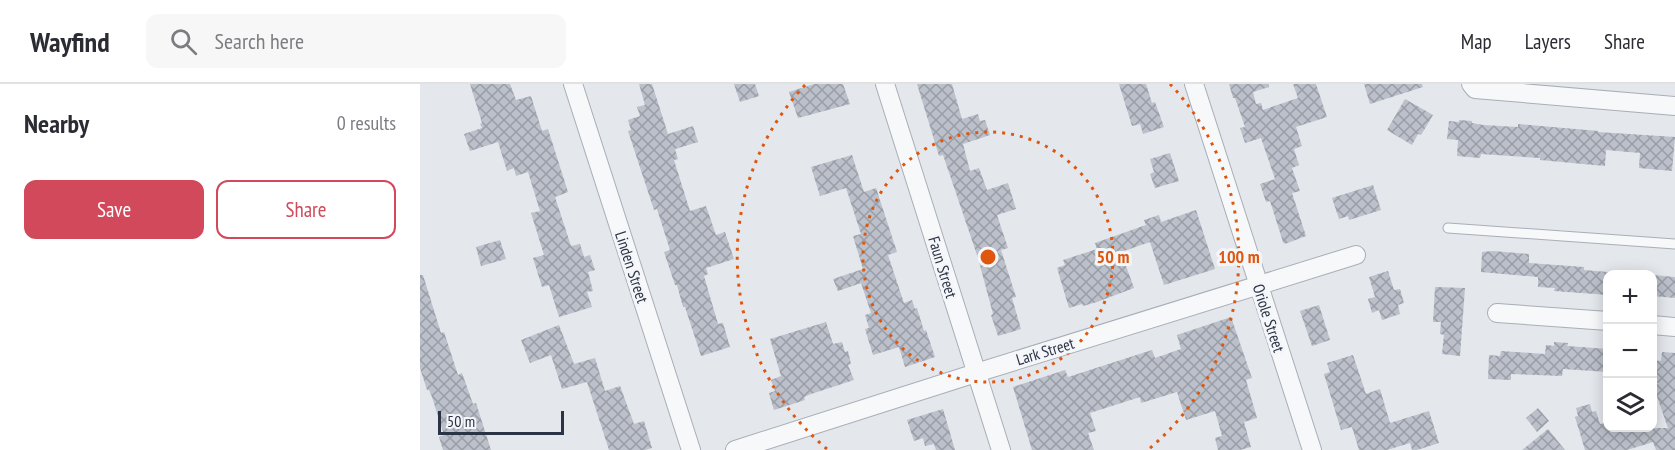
<!DOCTYPE html>
<html lang="en">
<head>
<meta charset="utf-8">
<style>
	body { margin:0; font-family:"PT Sans Narrow",sans-serif; background:#f7f7f7; color:#2b2b33 }
	.controls { position:absolute; right:18px; bottom:18px; display:grid; overflow:hidden; border-radius:12px; box-shadow:0 3px 15px #0003 }
	.controls button { width:54px; height:54px; display:grid; place-items:center; padding:0; border:0; border-bottom:2px solid #e1e1e2; background:#fff; color:#2b2b33; font:30px sans-serif }
	.scale { position:absolute; left:18px; bottom:15px; width:126px; box-sizing:border-box; padding-left:6px; border:3px solid #2b3445; border-top:0; font-size:16px; line-height:21px; white-space:nowrap; color:#2b3445; -webkit-text-stroke:4px #f4f6f9; paint-order:stroke }
	.list { margin:0; padding:0; list-style:none }
	h2 { display:flex; justify-content:space-between; align-items:center; height:78px; margin:0; padding:0 24px; font-size:26px }
	h2 small { font-size:20px; font-weight:400; color:#7c7c81 }
	.actions { display:flex; gap:12px; padding:18px 24px }
	.actions a { flex:1; padding:14px 0; border:2px solid #d1495b; border-radius:12px; text-align:center; font-size:21px; color:#d1495b }
	.actions .main { background:#d1495b; color:#fff }
	.icon { flex:none; width:33px; height:33px; fill:none; stroke:currentColor; stroke-width:2; stroke-linecap:round; stroke-linejoin:round }
	.map { position:relative; flex:none; width:1255px; height:366px; overflow:hidden }
	header { display:flex; align-items:center; gap:36px; box-sizing:border-box; height:84px; padding:0 30px; background:#fff; border-bottom:2px solid #e1e1e2 }
	header strong { font-size:28px }
	nav { display:flex; gap:33px; margin-inline-start:auto; font-size:21px }
	.search { width:420px; height:54px; background:#f7f7f7; display:flex; align-items:center; gap:15px; box-sizing:border-box; padding:0 21px; border-radius:12px; color:#7c7c81; font-size:22px }
	main { display:flex }
	aside { flex:1; background:#fff }
	.map>svg:first-child { display:block }
	.building { fill:url(#building-cross-hatch) }
	.lines { fill:none; stroke-linecap:round; stroke-linejoin:round }
	.service-casing { stroke:#a9aeb7; stroke-width:11 }
	.minor-casing { stroke:#a9aeb7; stroke-width:20 }
	.service { stroke:#f7f8fa; stroke-width:9 }
	.minor { stroke:#f7f8fa; stroke-width:18 }
	.ring { fill:none; stroke:#df570f; stroke-width:3; stroke-dasharray:3 6 }
	.labels { text-anchor:middle; dominant-baseline:central; stroke-width:6; stroke-linejoin:round; paint-order:stroke }
	.street-label { font-size:16px; fill:#2b3445; stroke:#f4f6f9 }
	.centre { fill:#df570f; stroke:#f4f6f9; stroke-width:3 }
	.ring-label { font-size:18px; text-anchor:middle; font-weight:bold; fill:#df570f; stroke:#f4f6f9; stroke-width:6; stroke-linejoin:round; paint-order:stroke }
</style>
</head>
<body>
<header>
<strong>Wayfind</strong>
<div class="search"><svg class="icon" aria-label="search" viewBox="0 0 24 24"><circle cx="10" cy="10" r="6"/><path d="M15 15l6 6"/></svg>Search here</div>
<nav><a>Map</a><a>Layers</a><a>Share</a></nav>
</header>
<main>
<aside>
<h2>Nearby<small>0 results</small></h2>
<ul class="list">
</ul>
<div class="actions"><a class="main">Save</a><a>Share</a></div>
</aside>
<div class="map">
<svg width="1255" height="366" viewBox="0 0 1255 366">
	<defs>
		<pattern id="building-cross-hatch" width="8" height="8" patternUnits="userSpaceOnUse" patternTransform="scale(1.5)"><rect width="8" height="8" fill="#bbc0ca"/><path d="M0 0l8 8M0 8l8-8" fill="none" stroke="#989da6"/></pattern>
	</defs>
	<rect width="100%" height="100%" fill="#e4e7ec"/>
	<!-- building -->
	<path class="building" d="M50,0h40l6,16 15,-4 11,35 6,-2 20,63 -13,5 16,49 9,-2 4,13 6,-2 5,15 -7,2 5,19 -6,1 5,15 -33,10 -10,-32 -7,2 -9,-29 11,-3 -13,-42 9,-2 -12,-39 -12,4 -2,-8 -7,3 -9,-29 -28,9 -6,-17 18,-6 -2,-4 2,-1z
		M219,0h13l16,50 25,-8 5,16 -23,7 3,10 -4,1 16,51 16,-5 10,29 9,-3 9,27 -28,9 2,6 -4,2 14,48 5,-1 7,24 -29,9 -16,-49h-2l-6,-22h-2l-11,-33 6,-2 -13,-41 -3,1 -26,-79 3,-1 -3,-10 12,-4 -3,-9 8,-2z
		M314,0h21l4,12 -19,6z
		M394,0h29l7,20 -52,14 -9,-26z
		M497,0h35l10,35 16,-5 2,7 5,-1 5,15 -27,9 7,27 9,-3 8,22 21,-7 8,26 -19,6 11,33 -7,2 15,47 -4,1 9,31 -23,7 -7,-21 2,-1 -15,-56 -35,-103 -4,1z
		M699,0h27l6,19 3,-1 9,25 -21,7 -3,-10 -8,2z
		M809,0h40v3l-16,5 3,12 5,-1 2,7 35,-12 -5,-14h23l11,33 -31,10 6,19 -8,3 5,16 -7,3 8,23 -8,2 14,43 -21,8 -2,-2 -13,-41 -4,1 -6,-18 15,-5 -14,-41 -16,5 -5,-15 5,-1 -10,-29h-2z
		M944,0h58l1,3 -53,17z
		M985,15l28,16 -12,20 -3,-1 -6,11 -25,-15z
		M1039,36l13,1v2l11,2 35,2v-3l80,7v1l77,5 -3,34 -33,-3 1,-15 -34,-3 -1,16 -65,-6v-2l-59,-4 -1,4 -23,-2 1,-16 -11,-1 2,-18 10,1z
		M750,69l9,28 -24,7 -5,-14 4,-2 -4,-13z
		M432,71l12,37 12,-4 21,64 -9,3 16,48 8,-3 3,9 2,-1 7,23 2,-1 9,27 -30,10 -6,-20 -26,8 -8,-26 4,-1 -4,-13 6,-2 -10,-30 -23,8 -5,-12 30,-10 -10,-33 8,-2 -15,-46 -26,8 -9,-29z
		M953,101l8,25 -32,10 -1,-4 -9,3 -7,-21z
		M776,126l19,59 -51,16 -14,-43 -29,10 13,36 -37,14 -14,4 -1,-2 -13,4 -12,-40 8,-3 -2,-5 34,-11 -2,-6 51,-18 -2,-5 15,-5 2,7z
		M80,156l6,19 -25,7 -5,-19z
		M1073,167l36,3v9l55,4v3l24,2v23l-54,-4 1,-3 -17,-1v-10l-57,-5 1,-20z
		M968,187l6,19 6,-1 4,14 -6,2 2,9 -18,6 -3,-10 -7,3 -4,-14 7,-2 -6,-20z
		M0,191h3l18,58 3,-1 14,43 4,-2 11,31 3,-1 15,47h-48l-4,-13 5,-2 -12,-38 -3,-7h-2l-7,-22z
		M1233,191l22,2v21l-22,-2z
		M1015,203l30,1 -5,68 -18,-2 2,-19 -4,-1 1,-12h-8z
		M899,221l11,35 -18,6 -12,-35z
		M811,233l21,61 -6,2 11,38 -13,4 7,25 -11,3h-22l-3,-12 7,-2 -7,-25 -29,9 -9,-28 -36,11 -1,-6 -50,16 6,18 -8,2 6,17h-62l-19,-63 52,-17 3,7 84,-27 3,8 26,-9 -4,-14z
		M406,238l7,22 9,-2 3,10 3,-1 3,13 -3,1 6,15 -43,14 -7,3 1,3 -31,10 -5,-17 6,-2 -4,-11 10,-4 -11,-37z
		M139,241l15,39 21,-6 10,33 15,-5 14,38 10,-3 8,27 -7,2h-36l-22,-68 -25,7 -11,-34 -21,8 -9,-23z
		M1134,258l14,1 -1,3 41,3v23l-45,-3 -1,7 -51,-2v6l-23,-1 1,-24 11,1 1,-5 44,3 1,-9 8,1z
		M1242,268l13,1v97h-19l-3,-8 -26,8h-42l-10,-33 3,-1 -2,-8 14,-4 2,8 4,-1 4,13 7,-2 1,6h60l-15,-43 6,-2 -6,-1 1,-22 7,1z
		M933,271l13,39 14,-5 10,34 39,-12 10,32 -22,7h-5l-2,-7 -23,7h-28l-7,-23 -11,3 -17,-56 6,-2 -3,-9z
		M1118,324l11,13 -12,11 -11,-14z
		M523,325l12,41h-19l-2,-6 -9,2 -2,-8 -9,3 -7,-21z
		M1128,345l17,21h-43z"/>
	<g class="lines">
		<defs>
			<path id="service" d="M1028,144l227,16"/>
			<path id="minor" d="M153,0l118,366
				M465,0l116,366
				M774,0l118,366
				M1051,0l4,5 200,17
				M1077,229l111,8
				M1232,241l23,2
				M315,366l241,-77 380,-118"/>
		</defs>
		<!-- service casing -->
		<use href="#service" class="service-casing"/>
		<!-- minor casing -->
		<use href="#minor" class="minor-casing"/>
		<!-- service -->
		<use href="#service" class="service"/>
		<!-- minor -->
		<use href="#minor" class="minor"/>
	</g>
	<!-- distance rings -->
	<g class="ring">
		<circle cx="568" cy="173" r="125"/>
		<path d="M407 365A251 251 0 0 1 386 0M750 0A251 251 0 0 1 729 365"/>
	</g>
	<g class="labels">
		<!-- street labels -->
		<g class="street-label">
			<text transform="translate(212 183) rotate(72)">Linden Street</text>
			<text transform="translate(523 183) rotate(73)">Faun Street</text>
			<text transform="translate(849 234) rotate(72)">Oriole Street</text>
			<text transform="translate(625 267) rotate(-17)">Lark Street</text>
		</g>
	</g>
	<circle cx="568" cy="173" r="9" class="centre"/>
	<g class="ring-label">
		<text x="693" y="179">50 m</text>
		<text x="819" y="179">100 m</text>
	</g>
</svg>
<div class="controls">
<button>+</button>
<button>−</button>
<button><svg class="icon" aria-label="layers" viewBox="0 0 24 24"><path d="M12 4l9 5-9 5-9-5zM3 14l9 5 9-5"/></svg></button>
</div>
<div class="scale">50 m</div>
</div>
</main>
</body>
</html>
